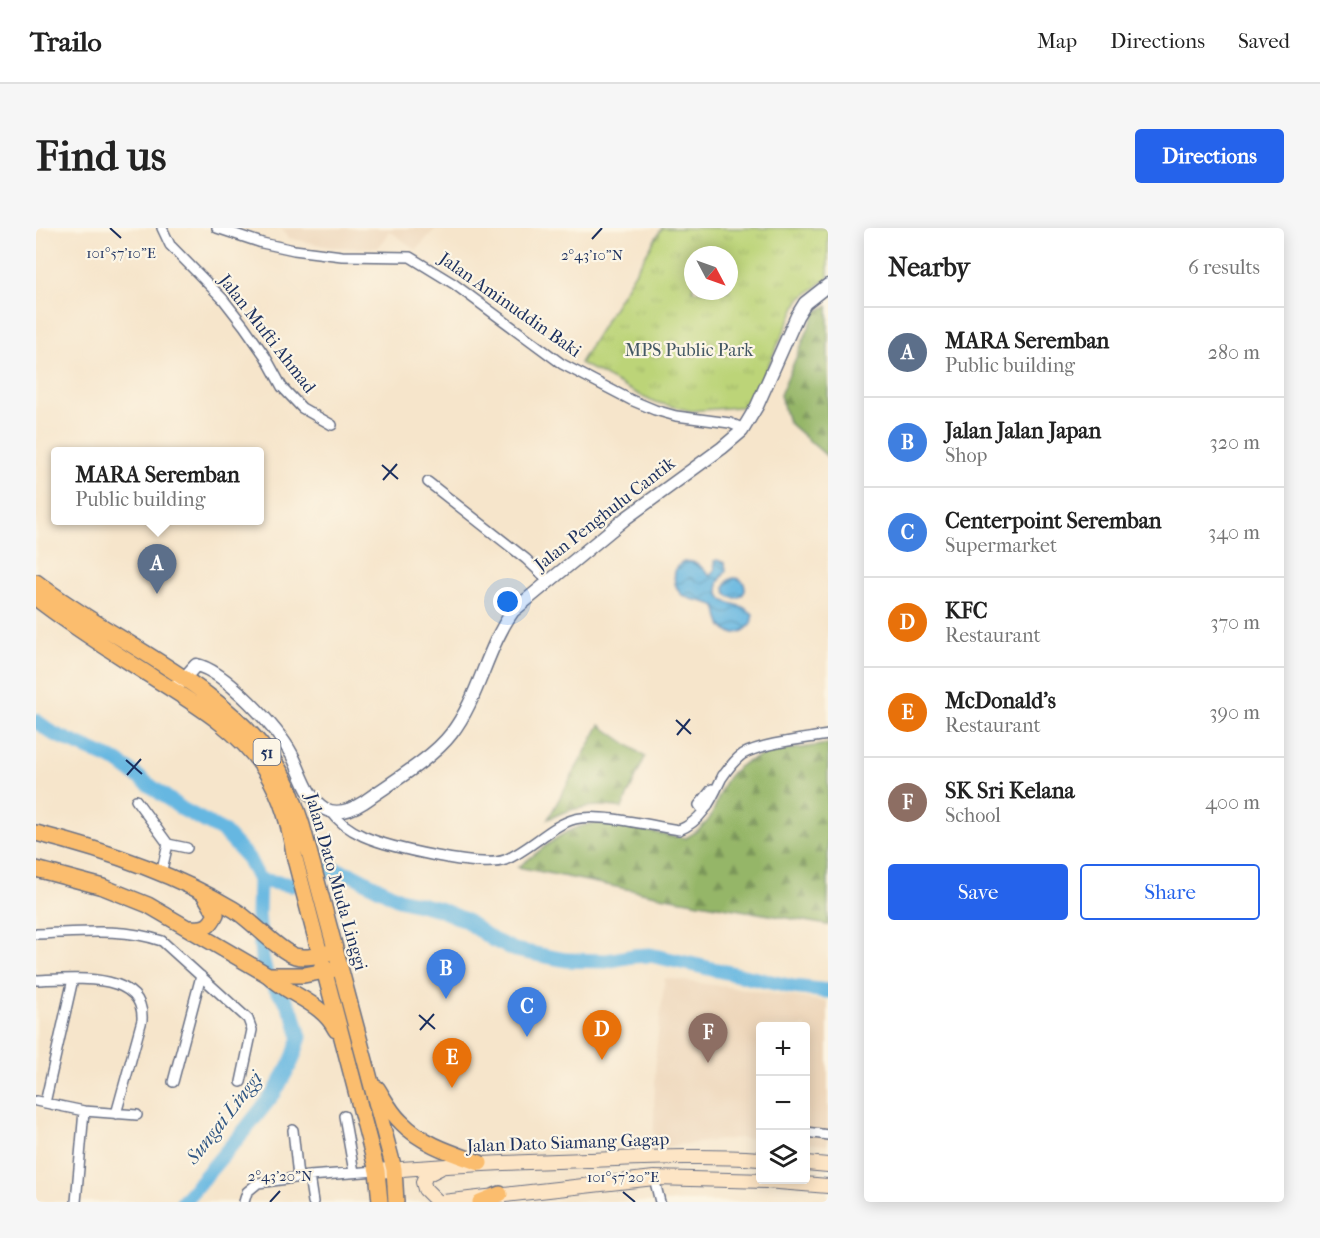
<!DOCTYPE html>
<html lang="en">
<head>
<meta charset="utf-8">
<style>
	body { margin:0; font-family:"IM FELL French Canon",serif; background:#f6f6f6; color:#222 }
	.controls { position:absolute; right:18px; bottom:18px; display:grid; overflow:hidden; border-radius:6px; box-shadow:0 3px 15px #0003 }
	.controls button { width:54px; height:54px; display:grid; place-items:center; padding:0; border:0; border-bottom:2px solid #e0e0e0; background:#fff; color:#222; font:30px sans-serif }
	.compass { position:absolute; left:648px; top:18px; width:54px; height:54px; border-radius:50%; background:#fff; box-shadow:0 3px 15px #0003; rotate:131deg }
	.you { position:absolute; left:472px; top:374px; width:21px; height:21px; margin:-15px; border:4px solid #fff; border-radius:50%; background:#1a73e8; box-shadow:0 0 0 9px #1a73e833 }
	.badge { display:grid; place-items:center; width:39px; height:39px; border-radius:50%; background:#2563eb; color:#fff; font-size:20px; font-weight:700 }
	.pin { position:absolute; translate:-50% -50px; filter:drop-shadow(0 2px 3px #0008) }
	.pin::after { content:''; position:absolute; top:32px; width:21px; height:18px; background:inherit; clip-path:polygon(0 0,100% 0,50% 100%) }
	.popup { position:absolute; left:15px; top:219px; width:213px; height:78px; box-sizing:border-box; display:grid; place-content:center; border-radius:6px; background:#fff; filter:drop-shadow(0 2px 4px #0005); font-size:20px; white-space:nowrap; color:#767676 }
	.popup b { font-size:22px; color:#222 }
	.popup::after { content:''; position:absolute; left:50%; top:100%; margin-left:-12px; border:12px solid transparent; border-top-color:#fff }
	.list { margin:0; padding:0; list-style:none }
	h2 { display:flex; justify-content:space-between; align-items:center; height:78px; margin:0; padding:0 24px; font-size:26px }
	h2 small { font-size:20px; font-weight:400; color:#767676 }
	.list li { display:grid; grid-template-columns:39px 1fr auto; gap:18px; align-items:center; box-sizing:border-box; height:90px; padding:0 24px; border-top:2px solid #e0e0e0 }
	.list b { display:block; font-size:22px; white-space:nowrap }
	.list p { margin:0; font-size:20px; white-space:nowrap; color:#767676 }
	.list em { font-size:20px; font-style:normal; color:#767676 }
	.actions { display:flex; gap:12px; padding:18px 24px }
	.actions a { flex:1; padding:14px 0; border:2px solid #2563eb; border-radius:6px; text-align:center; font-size:21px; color:#2563eb }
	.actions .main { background:#2563eb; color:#fff }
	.icon { flex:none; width:33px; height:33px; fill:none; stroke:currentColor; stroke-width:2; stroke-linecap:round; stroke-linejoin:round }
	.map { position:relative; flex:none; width:792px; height:974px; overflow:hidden; border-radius:6px }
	header { display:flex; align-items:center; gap:36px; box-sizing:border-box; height:84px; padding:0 30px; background:#fff; border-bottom:2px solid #e0e0e0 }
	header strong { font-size:28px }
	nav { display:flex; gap:33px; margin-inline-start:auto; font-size:21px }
	.intro { display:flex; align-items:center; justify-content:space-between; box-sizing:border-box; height:144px; padding:0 36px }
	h1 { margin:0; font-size:42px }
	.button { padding:15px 27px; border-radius:6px; background:#2563eb; color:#fff; font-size:21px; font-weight:700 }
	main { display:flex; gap:36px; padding:0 36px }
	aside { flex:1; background:#fff; border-radius:6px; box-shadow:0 3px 15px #0003 }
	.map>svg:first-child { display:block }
	.built { fill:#eed7bb }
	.forest { fill:url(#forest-firs); stroke:#587263; stroke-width:1.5 }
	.park { fill:url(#park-tufts); stroke:#6c826b; stroke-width:1.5; fill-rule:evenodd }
	.water { fill:url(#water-waves); stroke:#4073a0; stroke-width:1.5 }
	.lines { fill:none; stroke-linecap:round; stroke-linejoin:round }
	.river { stroke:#66b7e1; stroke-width:15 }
	.minor-casing { stroke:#686f84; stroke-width:12 }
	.tertiary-casing { stroke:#686f84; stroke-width:15 }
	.secondary-casing { stroke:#686f84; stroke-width:16 }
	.primary-casing { stroke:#686f84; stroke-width:18 }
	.trunk-casing { stroke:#686f84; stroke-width:18 }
	.minor { stroke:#fff; stroke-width:9 }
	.tertiary { stroke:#fff; stroke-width:12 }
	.secondary { stroke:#fde5c5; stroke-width:14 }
	.primary { stroke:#fbbd6e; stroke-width:15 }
	.trunk { stroke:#fbbd6e; stroke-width:15 }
	.ticks { fill:none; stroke:#1b2f5e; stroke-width:2 }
	.labels { text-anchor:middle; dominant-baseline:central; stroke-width:4.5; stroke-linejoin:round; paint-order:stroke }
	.shield { fill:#fcf5e5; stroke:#5e6a86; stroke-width:1.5 }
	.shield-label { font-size:16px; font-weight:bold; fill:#1b2f5e }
	.street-label { font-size:18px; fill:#1b2f5e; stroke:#fcf5e5 }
	.park-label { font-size:18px; fill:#435864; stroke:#fcf5e5 }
	.water-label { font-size:20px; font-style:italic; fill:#325885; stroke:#fcf5e5 }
	.ticks-label { font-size:15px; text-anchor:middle; fill:#1b2f5e; stroke:#fcf5e5; stroke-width:4.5; stroke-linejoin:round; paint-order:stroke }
</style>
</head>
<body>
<header>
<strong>Trailo</strong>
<nav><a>Map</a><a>Directions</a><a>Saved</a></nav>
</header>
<div class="intro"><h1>Find us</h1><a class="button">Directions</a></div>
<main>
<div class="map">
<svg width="792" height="974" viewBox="0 0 792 974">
	<defs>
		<pattern id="forest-firs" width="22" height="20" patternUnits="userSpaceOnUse" patternTransform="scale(1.5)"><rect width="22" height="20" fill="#95b668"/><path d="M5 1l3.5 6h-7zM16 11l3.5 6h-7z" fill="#799459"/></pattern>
		<pattern id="park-tufts" width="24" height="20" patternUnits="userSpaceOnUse" patternTransform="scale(1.5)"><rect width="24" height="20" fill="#bcd478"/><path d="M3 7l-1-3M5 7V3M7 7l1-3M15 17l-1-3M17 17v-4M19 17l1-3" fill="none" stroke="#a1b66a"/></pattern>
		<pattern id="water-waves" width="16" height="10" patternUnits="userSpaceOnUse" patternTransform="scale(1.5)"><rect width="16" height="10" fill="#66b7e1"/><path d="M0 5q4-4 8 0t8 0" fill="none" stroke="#5395ba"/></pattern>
	</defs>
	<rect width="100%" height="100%" fill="#fcf5e5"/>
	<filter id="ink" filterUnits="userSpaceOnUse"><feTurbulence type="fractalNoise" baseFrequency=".0167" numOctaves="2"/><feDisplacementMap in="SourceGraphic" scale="12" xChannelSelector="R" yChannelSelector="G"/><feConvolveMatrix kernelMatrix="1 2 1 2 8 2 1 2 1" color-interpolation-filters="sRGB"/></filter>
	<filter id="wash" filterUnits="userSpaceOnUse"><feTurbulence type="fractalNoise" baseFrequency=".008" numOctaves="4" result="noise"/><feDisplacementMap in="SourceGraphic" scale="24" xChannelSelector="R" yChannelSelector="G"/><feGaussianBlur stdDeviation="1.35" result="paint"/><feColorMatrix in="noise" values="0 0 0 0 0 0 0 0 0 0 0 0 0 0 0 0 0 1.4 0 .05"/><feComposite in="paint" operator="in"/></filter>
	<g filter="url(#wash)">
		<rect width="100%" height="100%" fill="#f6e5cb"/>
		<!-- built -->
		<path class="built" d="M245,0h155l-20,22 -26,-19 -12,17 -49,-1 -40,-9z
			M629,750l163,24v143l-22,-2v-117h-46v113l-21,-1 -86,10 3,-98z"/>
		<!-- forest -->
		<path class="forest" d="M792,78v151l-40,-35 -8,-27 36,-84z
			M564,497l45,32 -23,51c-26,-5 -50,-1 -74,11z
			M792,516v181l-157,-27 -153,-31c24,-17 48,-42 79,-44l89,15c30,-18 25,-24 37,-52 16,-36 71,-36 105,-42z"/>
		<!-- park -->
		<path class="park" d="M626,0h166v50l-29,22 -50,106 -58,5 -40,-10 -71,-38zM657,27h36v36h-36z"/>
		<!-- water -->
		<path class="water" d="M681,332l8,3 1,8 -8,12c-1,19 8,19 22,23 4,1 9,5 13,8l-2,10c-7,9 -21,14 -29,2 -4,-6 -3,-13 -6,-19 -12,-9 -25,-4 -35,-13 -11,-11 -9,-36 11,-32 9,1 11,9 18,14l5,-7 -1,-8z
			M689 360a10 10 0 1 1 20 0a10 10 0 1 1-20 0Z"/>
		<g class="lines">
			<!-- river -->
			<path class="river" d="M0,493l18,13 64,28 64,47 41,22 25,27 11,22 -1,35 4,42 5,21 18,21 9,17 6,21 -8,24 -17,31 -27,34 -65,76
				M223,652l32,5 33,-14 14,-1 15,5 46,24 40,10 26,11 28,20 22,10 51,10 40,1 27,-5 17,-1 143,32 35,4"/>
		</g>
	</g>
	<g filter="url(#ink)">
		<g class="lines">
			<defs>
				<path id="minor" d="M126,0l8,17 53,54 21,27 21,30 17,31 20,21 30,17
					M181,0l45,15 32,7 48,6 68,1 44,27 108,80 69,36 24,10 21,6 54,7 14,6
					M392,254l98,77 22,21
					M685,551c6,-9 13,-19 22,-25 20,-11 62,-15 85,-19
					M100,572l32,44 -7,30
					M671,579l-5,2 -3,-4 13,-16
					M295,583c8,12 19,19 32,25 25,11 117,33 142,24 25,-10 46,-35 70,-41 24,-6 78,7 104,11 25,-10 33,-32 44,-55
					M132,616l19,4
					M0,706c41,-1 87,-7 126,7l86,78 4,11 -11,52
					M0,752c33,-1 109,-10 106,40l-26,94
					M137,854l28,-106
					M0,873l48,10 53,4
					M9,875l28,-124
					M308,888l10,56
					M257,902l5,47
					M770,904l22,3
					M273,948l4,26
					M618,950l6,24
					M40,974l8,-91
					M208,974l3,-10 11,-9 51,-7 68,-5"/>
				<path id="tertiary" d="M142,457l18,-20c28,5 82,64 96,90 9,17 15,44 33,54 13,7 28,0 39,-7 25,-18 69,-44 87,-68 28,-36 35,-85 62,-123l113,-93 96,-70 20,-17 15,-25 40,-90 8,-13 23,-18"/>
				<path id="secondary" d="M770,935l22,2
					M341,943c70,-6 140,-9 210,-11 58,-2 115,-5 173,-1
					M402,974l-13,-13 -2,-7 3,-7 14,-7
					M407,974l211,-24 112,3 62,5"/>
				<path id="primary" d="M0,605c68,17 137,40 197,76 19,11 44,41 62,47 12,3 25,-1 36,-4
					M0,641l67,18 45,18 120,70h36l32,-6
					M155,700c14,1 19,-1 25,-14l-12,-20"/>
				<path id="trunk" d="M0,354c77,60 182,99 239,181 13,19 20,41 27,62l92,344 2,33
					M0,370c38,30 78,54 118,80 41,26 86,52 112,94 17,27 24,56 29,87l82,312 3,31
					M232,747c22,21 54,27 68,55
					M341,860c7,11 14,25 24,34 21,22 51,31 79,41
					M444,974l20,-8"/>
			</defs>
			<!-- minor casing -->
			<use href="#minor" class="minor-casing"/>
			<!-- tertiary casing -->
			<use href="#tertiary" class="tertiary-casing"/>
			<!-- secondary casing -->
			<use href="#secondary" class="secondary-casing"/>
			<!-- primary casing -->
			<use href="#primary" class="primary-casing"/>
			<!-- trunk casing -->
			<use href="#trunk" class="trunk-casing"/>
			<!-- minor -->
			<use href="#minor" class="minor"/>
			<!-- tertiary -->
			<use href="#tertiary" class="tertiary"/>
			<!-- secondary -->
			<use href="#secondary" class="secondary"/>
			<!-- primary -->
			<use href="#primary" class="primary"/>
			<!-- trunk -->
			<use href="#trunk" class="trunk"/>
		</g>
	</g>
	<!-- ticks -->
	<path class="ticks" d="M74,0l11,10M556,11l10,-11M346,237l16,14M347,252l14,-16M640,492l15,14M641,507l13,-16M90,532l16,14M91,547l14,-16M383,787l16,14M384,802l14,-16M587,964l12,10M234,974l10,-11"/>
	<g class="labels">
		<!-- shield labels -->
		<rect class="shield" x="217.5" y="511" width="27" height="26" rx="4.5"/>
		<g class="shield-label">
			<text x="231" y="524">51</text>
		</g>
		<!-- street labels -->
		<g class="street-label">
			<text transform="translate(474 77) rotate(35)">Jalan Aminuddin Baki</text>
			<text transform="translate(231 106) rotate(52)">Jalan Mufti Ahmad</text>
			<text transform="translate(569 286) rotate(-38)">Jalan Penghulu Cantik</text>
			<text transform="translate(300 654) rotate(74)">Jalan Dato Muda Linggi</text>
			<text transform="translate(532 915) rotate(-2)">Jalan Dato Siamang Gagap</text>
		</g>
		<!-- park labels -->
		<g class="park-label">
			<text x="653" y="122">MPS Public Park</text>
		</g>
		<!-- water labels -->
		<g class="water-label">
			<text transform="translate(188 890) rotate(-52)">Sungai Linggi</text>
		</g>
	</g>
	<g class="ticks-label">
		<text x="85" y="30">101°57'10"E</text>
		<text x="556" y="32">2°43'10"N</text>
		<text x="244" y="953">2°43'20"N</text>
		<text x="587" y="954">101°57'20"E</text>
	</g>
</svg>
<div class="controls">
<button>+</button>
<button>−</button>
<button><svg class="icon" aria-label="layers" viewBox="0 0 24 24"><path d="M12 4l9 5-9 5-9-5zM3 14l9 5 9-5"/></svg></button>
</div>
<svg class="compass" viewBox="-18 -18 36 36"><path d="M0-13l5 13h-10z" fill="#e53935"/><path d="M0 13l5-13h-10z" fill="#767676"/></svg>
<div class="you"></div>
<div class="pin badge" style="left:121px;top:366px;background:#5c6f8a">A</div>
<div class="popup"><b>MARA Seremban</b>Public building</div>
<div class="pin badge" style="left:410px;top:771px;background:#3f7fe0">B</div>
<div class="pin badge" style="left:491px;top:809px;background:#3f7fe0">C</div>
<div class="pin badge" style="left:566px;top:832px;background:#e8710a">D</div>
<div class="pin badge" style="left:416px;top:860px;background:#e8710a">E</div>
<div class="pin badge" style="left:672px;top:835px;background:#8d6e63">F</div>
</div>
<aside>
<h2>Nearby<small>6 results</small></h2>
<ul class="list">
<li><span class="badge" style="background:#5c6f8a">A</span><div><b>MARA Seremban</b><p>Public building</p></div><em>280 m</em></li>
<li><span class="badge" style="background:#3f7fe0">B</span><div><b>Jalan Jalan Japan</b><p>Shop</p></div><em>320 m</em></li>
<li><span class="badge" style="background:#3f7fe0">C</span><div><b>Centerpoint Seremban</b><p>Supermarket</p></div><em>340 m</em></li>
<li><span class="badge" style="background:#e8710a">D</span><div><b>KFC</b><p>Restaurant</p></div><em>370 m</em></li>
<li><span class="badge" style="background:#e8710a">E</span><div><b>McDonald's</b><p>Restaurant</p></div><em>390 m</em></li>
<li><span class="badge" style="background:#8d6e63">F</span><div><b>SK Sri Kelana</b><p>School</p></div><em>400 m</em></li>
</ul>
<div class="actions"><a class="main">Save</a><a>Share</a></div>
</aside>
</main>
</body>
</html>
